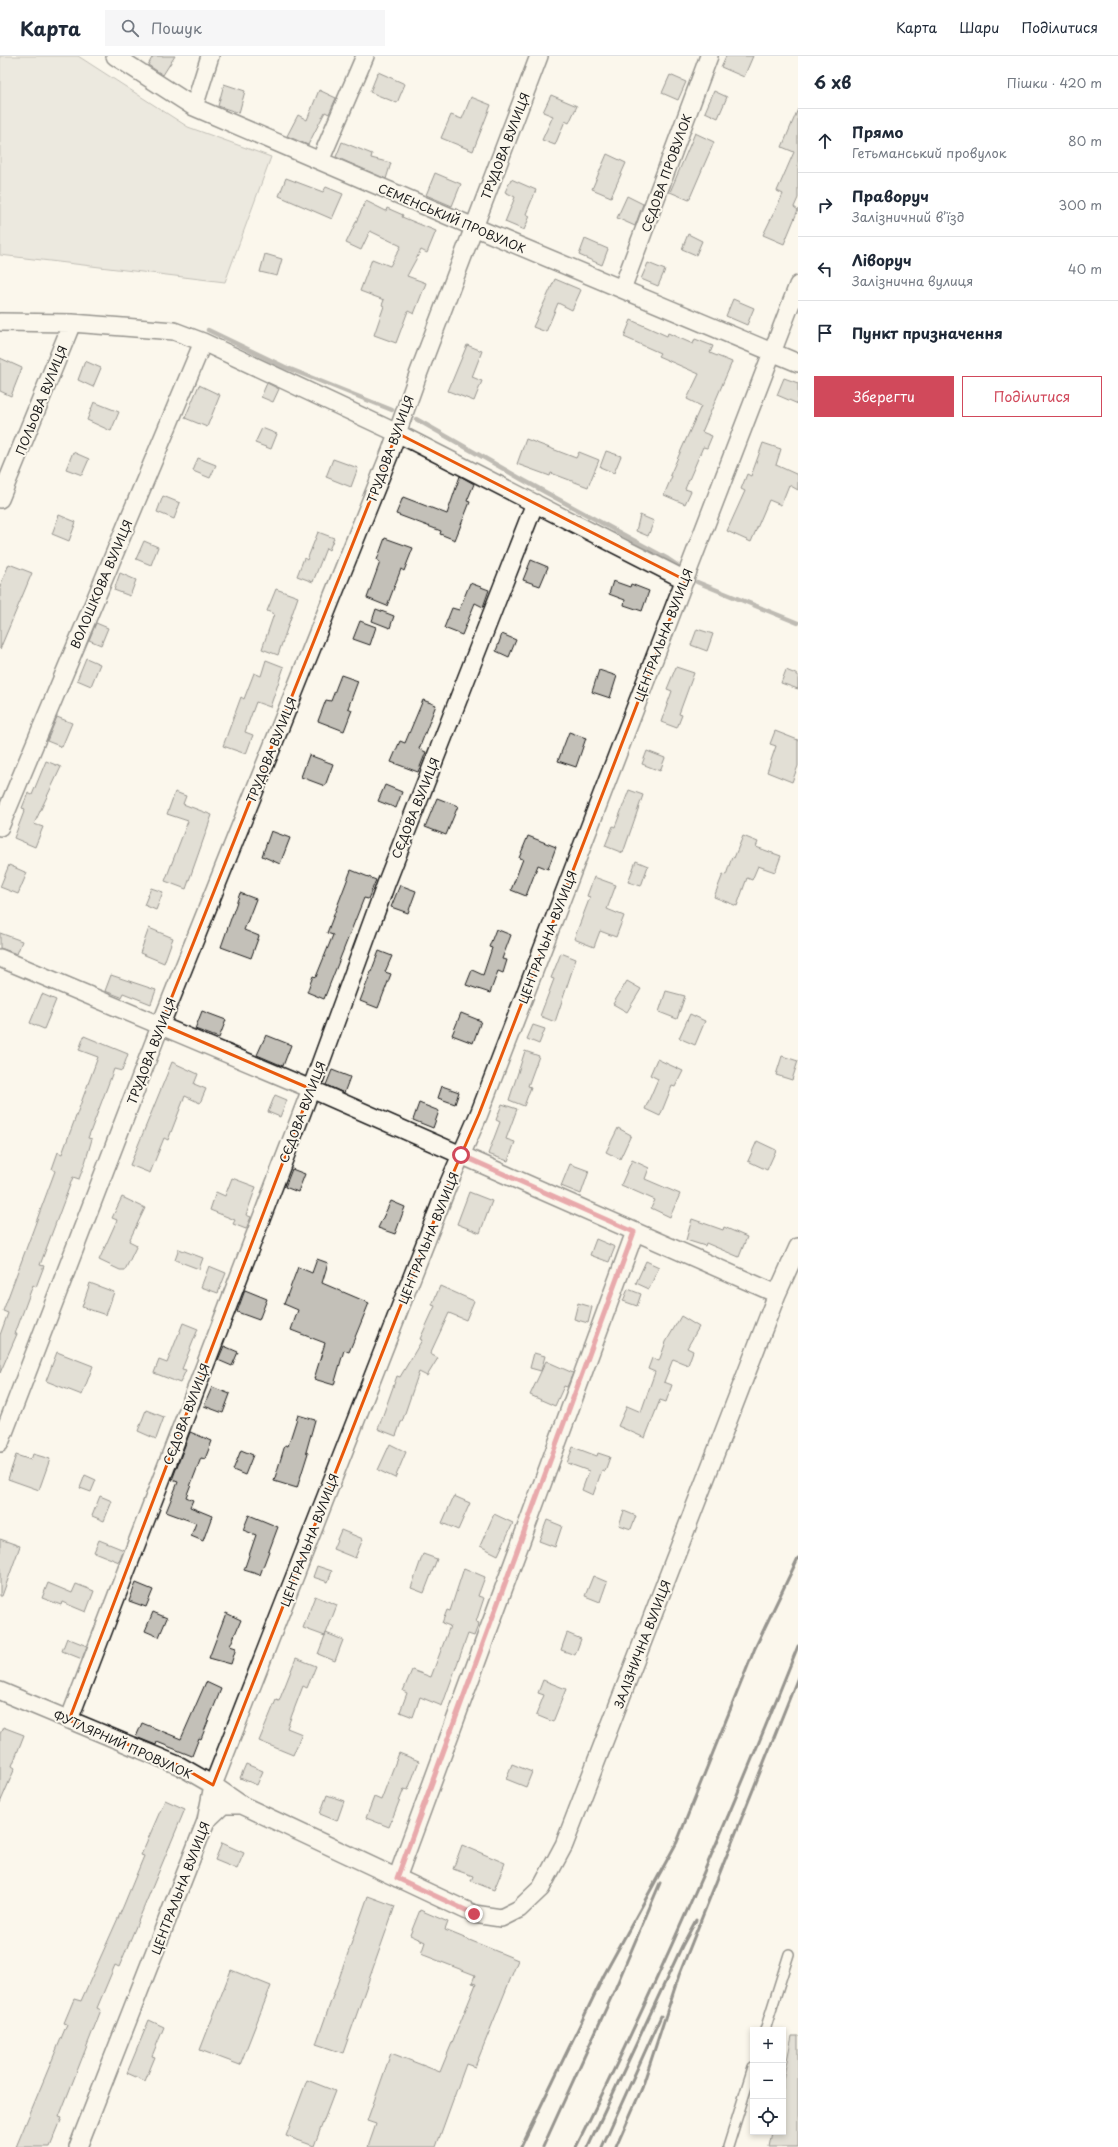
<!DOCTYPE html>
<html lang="uk">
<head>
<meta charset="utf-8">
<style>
	body { margin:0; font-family:"Playpen Sans",sans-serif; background:#f6f6f7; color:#1f2937 }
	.controls { position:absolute; right:12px; bottom:12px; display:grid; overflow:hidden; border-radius:0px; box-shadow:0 2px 6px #0003 }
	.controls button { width:36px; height:36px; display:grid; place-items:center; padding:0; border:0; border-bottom:1px solid #e0e1e3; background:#fff; color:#1f2937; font:20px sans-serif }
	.stop { position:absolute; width:12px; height:12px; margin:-9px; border:3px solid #d1495b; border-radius:50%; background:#fff }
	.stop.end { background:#d1495b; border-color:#fff; box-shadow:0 1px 4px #0008 }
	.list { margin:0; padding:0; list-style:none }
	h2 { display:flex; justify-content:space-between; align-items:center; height:52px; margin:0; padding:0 16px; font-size:17px }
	h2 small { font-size:13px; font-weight:400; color:#747a83 }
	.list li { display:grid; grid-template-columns:26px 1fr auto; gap:12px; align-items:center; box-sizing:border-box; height:64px; padding:0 16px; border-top:1px solid #e0e1e3 }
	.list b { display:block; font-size:15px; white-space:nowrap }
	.list p { margin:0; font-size:13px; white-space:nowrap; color:#747a83 }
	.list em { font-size:13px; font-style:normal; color:#747a83 }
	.actions { display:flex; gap:8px; padding:12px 16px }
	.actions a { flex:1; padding:9px 0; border:1px solid #d1495b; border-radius:0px; text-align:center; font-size:14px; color:#d1495b }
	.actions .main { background:#d1495b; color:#fff }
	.icon { flex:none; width:22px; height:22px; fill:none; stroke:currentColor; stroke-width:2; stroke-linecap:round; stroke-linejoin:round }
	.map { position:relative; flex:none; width:798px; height:2091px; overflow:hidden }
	header { display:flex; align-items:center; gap:24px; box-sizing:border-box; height:56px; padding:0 20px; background:#fff; border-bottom:1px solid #e0e1e3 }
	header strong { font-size:19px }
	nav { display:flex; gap:22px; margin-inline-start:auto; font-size:14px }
	.search { width:280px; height:36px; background:#f6f6f7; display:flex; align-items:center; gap:10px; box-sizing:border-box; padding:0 14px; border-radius:0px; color:#747a83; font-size:15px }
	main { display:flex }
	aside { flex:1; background:#fff }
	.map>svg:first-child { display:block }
	.green { fill:#dad7ce; stroke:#7b7a75 }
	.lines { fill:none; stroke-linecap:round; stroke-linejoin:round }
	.stream { stroke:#74726e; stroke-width:4.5 }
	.building { fill:#c3c0b8; stroke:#1c1c1c }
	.lane-casing { stroke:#1c1c1c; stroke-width:12 }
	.street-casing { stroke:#1c1c1c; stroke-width:20 }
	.lane { stroke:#fbf7ec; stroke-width:9 }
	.street { stroke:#fbf7ec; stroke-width:17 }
	.rail { stroke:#1c1c1c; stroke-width:3 }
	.route { stroke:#d1495b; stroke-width:5 }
	.marked { fill:none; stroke:#e8590c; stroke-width:3; stroke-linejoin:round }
	.labels { text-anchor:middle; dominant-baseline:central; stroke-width:4; stroke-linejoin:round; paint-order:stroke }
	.street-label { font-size:12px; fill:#1c1c1c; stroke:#fbf7ec }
</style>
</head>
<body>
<header>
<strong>Карта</strong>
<div class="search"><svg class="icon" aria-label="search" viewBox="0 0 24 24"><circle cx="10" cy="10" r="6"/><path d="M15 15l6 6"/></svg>Пошук</div>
<nav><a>Карта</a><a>Шари</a><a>Поділитися</a></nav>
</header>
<main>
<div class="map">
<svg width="798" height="2091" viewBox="0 0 798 2091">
	<rect width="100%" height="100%" fill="#fbf7ec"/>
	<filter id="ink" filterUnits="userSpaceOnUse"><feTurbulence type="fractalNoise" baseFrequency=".025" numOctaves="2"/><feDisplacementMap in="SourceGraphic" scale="8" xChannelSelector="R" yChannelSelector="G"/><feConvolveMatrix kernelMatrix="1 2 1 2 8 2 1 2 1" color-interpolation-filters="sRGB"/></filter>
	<g filter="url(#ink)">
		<!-- green -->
		<path class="green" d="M0,0h78l110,71 83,30 -46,125 -225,-27z"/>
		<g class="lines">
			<!-- stream -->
			<path class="stream" d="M208,274l77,37 107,43
				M416,363l107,61 145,79 9,6
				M697,526l101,41"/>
		</g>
		<!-- building -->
		<path class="building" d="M153,0h22l-12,19 -15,-10z
			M726,0h27l-9,21 -23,-10z
			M378,16l27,12 -8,19 -27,-11z
			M670,19l16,7 -8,18 -16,-7z
			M224,28l21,7 -6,22 -21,-7z
			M319,34l17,8 -7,16 -4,-2 -17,33 -21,-9 11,-21 9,5z
			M714,35l13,6 -9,21 -13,-6z
			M551,39l26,11 -8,17 -4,-2 -10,24 -13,-5 11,-24 -10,-4z
			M471,41l20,8 -18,46 -32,-13 10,-23 11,4z
			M798,53v89l-4,9 4,3 -14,34 -21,-9 20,-41 -6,-3 17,-39 -12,-5z
			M695,77l19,9 -25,58 -19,-8z
			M342,86l30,12 -1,4 20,5 -5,16 -50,-22z
			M607,98l19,9 -15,34 -19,-8z
			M435,117l26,11 -9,22 -26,-11z
			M286,122l37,14 3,-5 17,7 -11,25 -53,-23z
			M511,123l25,11 -10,24 4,2 -6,14 -19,-8 10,-25 -10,-5z
			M627,140l16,8 -8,22 -18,-8z
			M366,145l20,10 1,-3 16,7 -1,2 34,14 -9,22 -6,-3 -14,26 19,7 -12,31 -6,-3 -12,32 -22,-8 10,-29 -2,-1 2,-5 -24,-9 12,-32 18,7 11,-20 -31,-15 -9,19 -15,-7z
			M688,178l14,7 -6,14 -14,-6z
			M585,183l23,10 -6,16 -23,-10z
			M265,198l17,5 -5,17 -17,-4z
			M648,207l17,7 -7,16 -17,-7z
			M555,223l26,11 -9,20 -14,-7 -12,29 -13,-5z
			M733,243l21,9 -7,17 -21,-9z
			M631,264l36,16 1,-3 25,11 2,-5 18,7 -3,7 22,9 -30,70 10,4 -5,12 -4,-1 -18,42 6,2 -6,13 -21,-9 8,-19 -2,-1 31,-69 -14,-7 12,-25 -41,-18 2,-3 -36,-16z
			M467,289l15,6 -10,26 10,4 -8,20 -26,-10z
			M0,302l22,10 -11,28 -11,-5z
			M85,305l16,7 -8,19 -15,-7z
			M784,322l14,5v21l-21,-9z
			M267,327l12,6 -6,13 -12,-5z
			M199,329l21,10 -13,32 -22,-9z
			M94,346l25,10 -8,19 -24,-11z
			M262,372l15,6 -6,15 -16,-6z
			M526,383l50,19 3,-6 20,8 -11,27 -37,-14 -1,3 -33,-12z
			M763,387l18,6 -5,16 22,10v15l-9,-5 -8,20 -12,-5 -18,42 -24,-11 18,-40 -4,-2 6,-15 4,2z
			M606,395l15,5 -7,17 -14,-6z
			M73,396l16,7 -7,16 -16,-6z
			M198,402l18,7 -6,13 -17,-7z
			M333,403l25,9 -7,19 -25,-10z
			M460,420l14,8 -7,17 3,1 -15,38 -15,-6 1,-3 -45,-17 7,-17 44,17z
			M163,440l17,7 -6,16 -17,-7z
			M59,459l17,7 -7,19 -17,-7z
			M640,459l14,6 -6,15 -12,-5z
			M318,476l16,6 -5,12 -3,-2 -13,34 -16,-6 7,-18 3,2z
			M385,482l28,10 -9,23 -3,-2 -14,37 -20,-8 13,-36 -3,-2z
			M144,485l14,6 -7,18 -15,-6z
			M531,504l17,7 -8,19 -17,-6z
			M9,508l23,9 -32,76v-63z
			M120,517l16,7 -6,16 -16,-6z
			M613,525l17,6 1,-3 18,7 -7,20 -18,-6 1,-5 -16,-6z
			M470,527l19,7 -6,17 -8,-4 -13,32 -18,-7 8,-20 7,2z
			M276,533l22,8 -20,58 -16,-6 12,-35 -7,-3z
			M376,553l18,7 -4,12 -18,-7z
			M360,565l16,6 -6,18 -17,-6z
			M96,567l12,5 -7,17 -12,-5z
			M697,573l16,5 -6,17 -16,-6z
			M502,578l14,6 -7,17 -13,-6z
			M86,602l14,6 -9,22 -14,-6z
			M266,604l18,7 -14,40 -14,-5 -11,30 8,3 -7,19 -23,-8 18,-49 3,2 10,-26 7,3z
			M676,611l18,6 -15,41 3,1 -5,13 -16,-6 11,-31 -5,-2z
			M599,614l18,6 -7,22 -18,-6z
			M786,614l12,5v14l-17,-6z
			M341,619l17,6 -10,27 4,2 -8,21 -26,-10 8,-21 5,1z
			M423,644l13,5 -17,44 7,3 -8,20 -27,-10 9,-21 5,2z
			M57,661l15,6 -10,24 -15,-6z
			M775,675l23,9v26l-6,16 -25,-10 9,-26 -6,-2z
			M569,676l17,6 -10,29 -18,-6z
			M647,695l18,7 -5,13 -18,-7z
			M309,699l24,9 -8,22 -24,-9z
			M46,705l15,6 -27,57 9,3 -8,20 -21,-9 11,-29 -3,-1 6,-15 4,2z
			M385,729l17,7 -6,16 -18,-7z
			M629,734l14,5 -20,58 -18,-7 8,-20 2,1z
			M175,736l11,4 -3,8 29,11 -26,74 -21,-8 23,-60 -21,-7z
			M437,742l21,8 -12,29 -21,-8z
			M271,775l19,7 -10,26 -18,-8z
			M528,780l28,11 -8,22 -10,-4 -12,31 -15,-6 12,-31 -4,-1z
			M743,780l15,6 -2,5 25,9 -6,16 -17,-6 -6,14 -5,-2 -10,28 -23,-9 9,-23 3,1 6,-18 2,1z
			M636,805l12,5 -7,20 -13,-4z
			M9,809l18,8 -9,21 -18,-7z
			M351,814l25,10 -8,19 -4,-1 -40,101 -17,-7 6,-16 3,1 17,-42 -6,-2z
			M594,821l22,8 -9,24 17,7 -8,21 -16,-6 -6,16 -20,-8 16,-42 -3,-1z
			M400,829l16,6 -8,22 -17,-6z
			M151,832l12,4 -7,18 -12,-5z
			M240,837l16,6 -12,31 15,6 -8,22 -30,-11z
			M149,872l24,10 -9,25 -24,-10z
			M496,873l15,6 -9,24 5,1 -4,13 -5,-2 -8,22 -24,-8 6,-15 11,5 9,-27 -3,-1z
			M0,877l22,8 -5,13 -17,-6z
			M379,895l13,5 -7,16 6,2 -13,34 -18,-7z
			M561,897l15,6 -21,63 -15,-6 14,-37 -3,-1z
			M111,919l45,15 -5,14 -28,-11 -2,4 -16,-6z
			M627,925l14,8 -14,23 -14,-8z
			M666,935l19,5 -8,23 -18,-7z
			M42,938l14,6 -12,29 -14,-6z
			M202,955l24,9 -7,18 -24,-9z
			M461,957l20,8 -8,22 -21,-8z
			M690,958l15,7 -10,24 -16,-7z
			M533,969l12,4 -6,15 -12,-5z
			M266,979l25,10 -8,21 -26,-11z
			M84,980l44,18 -6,17 -8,-2 -26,69 4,1 -7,24 -6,16 -6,-2 -33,88 4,1 -8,21 -3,-2 -18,49h2l-17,39v-38l8,-22 -5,-2 52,-140 -3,-2 6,-17 4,2 36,-97 -19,-7z
			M525,995l14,5 -11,30 3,1 -7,19 -15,-6z
			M782,1000l16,5 -6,19 -16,-5z
			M657,1003l26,12 -8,16 -3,-1 -12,30 -15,-7 13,-30 -8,-4z
			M172,1006l26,12 -4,10 12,5 -6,14 -15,-7 -17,44 -4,-2 -14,35 -20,-8z
			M332,1014l18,7 -6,16 -18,-8z
			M442,1030l17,6 -4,12 -17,-6z
			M275,1039l12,5 -7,17 -12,-5z
			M419,1047l20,8 -6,17 -20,-8z
			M502,1048l15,5 -11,30 9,3 -7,19 -20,-7 12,-32 -4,-2z
			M618,1072l13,7 -11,24 -14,-7z
			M757,1085l19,9 -9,20 -19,-9z
			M632,1104l17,8 -4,11 35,15 -10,23 -19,-9 4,-8 -34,-15z
			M570,1108l19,7 -8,23 -20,-8z
			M292,1113l13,5 -7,18 -13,-5z
			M232,1122l24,9 -10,28 5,2 -5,12 -13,-5 2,-4 -25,-10 6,-18 9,4z
			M469,1136l23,9 -12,32 -23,-9z
			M122,1141l23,11 -16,33 8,4 -12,25h-5l-21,-10 18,-40 -5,-2z
			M391,1145l14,6 -10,27 -17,-6z
			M692,1163l31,11 1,-3 23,10 -8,20 -33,-14 -1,3 -19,-6z
			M596,1183l19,8 -6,15 -19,-7z
			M179,1193l24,9 -4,11 -24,-9z
			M317,1203l11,4 -6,20 47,20 -20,49 -5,-2 -10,35 -20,-6 11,-36 -34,-13 7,-20 -14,-6 14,-37 14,6z
			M646,1205l13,6 -10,22 -13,-6z
			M209,1210l17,7 -8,20 -17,-6z
			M90,1227l24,9 -8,23 -24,-8z
			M440,1230l34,15 -8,19 -17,-7 -19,41 8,4 -11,18 -8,-4 -17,50h-1l-5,14 -18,-7 19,-53 3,1 22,-37 -2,-1 15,-33 -3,-1z
			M628,1233l13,5 -4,12 -14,-5z
			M245,1234l22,9 -8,21 -22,-8z
			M578,1247l14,4 -4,16 -14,-4z
			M681,1260l18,11 -12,21 6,3 -5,14 -15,-6 -9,23 8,3 -6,17 -6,-2 -15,38 -27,-12 9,-20 14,6 14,-40 -7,-3 4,-11 7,3 7,-19z
			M183,1267l15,6 -16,40 4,1 -6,13 -26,-10 5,-13 8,3z
			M224,1290l14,6 -6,14 -14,-6z
			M57,1296l36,14 -11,29 -36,-14z
			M534,1297l11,3 -4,15 -11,-3z
			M546,1305l27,12 -6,14 -3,-1 -9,20 -25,-11z
			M212,1331l18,7 -7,19 -19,-7z
			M146,1354l18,7 -8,22 -18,-8z
			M298,1359l17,5 -9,32 2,1 -11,35 -23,-7 11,-36 3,1z
			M190,1376l22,9 -7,18 -4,-1 -15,39 7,3 -3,7 22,9 -9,25 -12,-5 5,-13 -30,-11 12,-30 -6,-2z
			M390,1388l16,8 -11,26 -17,-8z
			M573,1391l24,9 1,-3 12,4 -5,14 -3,-1 -9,25 -11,-5 7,-19 -22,-8z
			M241,1394l12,5 -8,20 -12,-5z
			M33,1398l17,5 -11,31 -31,-11 8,-24 15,5z
			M85,1419l11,5 -5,12 -11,-4z
			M100,1440l12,5 -8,20 -12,-5z
			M454,1440l16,7 -12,27 -16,-7z
			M624,1455l12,5 -5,13 -12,-4z
			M494,1458l19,9 -15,32 -18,-9z
			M249,1459l29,12 -18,48 -16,-5 12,-35 -13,-5z
			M547,1464l15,6 -7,21 -16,-6z
			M341,1474l22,9 -8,19 -22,-9z
			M0,1483l20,7 -18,50h-2z
			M99,1484l25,10 -5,12 -25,-10z
			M423,1498l14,5 -13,34 -13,-5z
			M317,1510l15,5 -4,11 -15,-5z
			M464,1512l21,9 -7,19 6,2 -8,24 3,1 -5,13 -6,-2 -26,72 -22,-9 -7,20 -13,-5 7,-19 -4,-2 9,-21 19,7 19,-51 -8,-3 5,-13 3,1z
			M593,1520l14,6 -7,20 -15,-6z
			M48,1527l24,10 4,-9 18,7 -8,21 -24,-10 -1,3 -19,-7z
			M136,1527l17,7 -7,17 -17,-6z
			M315,1540l22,9 -12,31 -22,-8z
			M153,1556l14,6 -8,19 -14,-6z
			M226,1557l15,7 -11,26 6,2 -5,16 -22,-6z
			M326,1577l17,7 -8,21 -17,-7z
			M567,1577l14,6 -6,16 -14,-5z
			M67,1582l20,8 -5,13 -20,-8z
			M296,1602l20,8 -9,22 -4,-2 -16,42 15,6 -9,21 -34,-14 17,-41 3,1z
			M543,1624l23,9 -13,33 -17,-7 8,-20 -6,-2z
			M206,1626l15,7 -20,50 -2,-1 -7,18 -35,-14 -1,3 -20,-8 6,-14 39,16z
			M3,1671l21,8 -12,31 3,2 -15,35v-69z
			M399,1697l20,8 -11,29 -4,-1 -15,38 -23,-9 8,-21 7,3z
			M246,1708l17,7 -6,14 -17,-7z
			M512,1708l20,8 -6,15 -20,-8z
			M327,1739l17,6 -7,20 -17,-7z
			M165,1744l20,9 -66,158 -4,-2 -18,43 4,2 -42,107 3,1 -12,29h-34l51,-123 -3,-1 10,-24 7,2 42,-94 21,-51 -3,-1z
			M222,1787l22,10 -7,16 -22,-9z
			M462,1789l43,18 -11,27 -23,-9 2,-5 -20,-7z
			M368,1840l27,10 -52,147 -27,-9z
			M420,1854l28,12 -3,8 73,30 -43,107 -9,-3 -30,83h-68l8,-23 -9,-3 24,-68 49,19 36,-88 -4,-1 3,-8 -54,-21 4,-12 -15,-7z
			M231,1914l40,16 -31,79 -40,-15z
			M149,1964l15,7 -12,29 3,1 -10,24 -18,-8z
			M792,1980h6v111h-29l3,-15h11v-52z
			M307,2024l28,11 -21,55 -28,-10z"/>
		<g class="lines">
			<defs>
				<path id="lane" d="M765,1974l24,-76
					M728,2091l25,-80"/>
				<path id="street" d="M115,0l79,51 280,120 324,136
					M194,51l16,-51
					M320,105l45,-105
					M622,233l87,-233
					M0,266l72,1 102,8 29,11 194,91 288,147
					M0,443l72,-176
					M0,771l203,-485
					M0,902l311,131 466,205
					M0,1387l161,-419 229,-571 26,-73 123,-324
					M0,1635l180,75 33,19 29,20
					M69,1664l242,-631 75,-205 149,-381
					M206,1765l17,-16h19l232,109 27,4 18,-9 22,-21 23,-43 213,-551 21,-47
					M397,1822l238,-646
					M78,2091l128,-326 7,-36 235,-600 31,-71 319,-829"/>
			</defs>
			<!-- lane casing -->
			<use href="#lane" class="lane-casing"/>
			<!-- street casing -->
			<use href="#street" class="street-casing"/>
			<!-- lane -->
			<use href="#lane" class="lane"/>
			<!-- street -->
			<use href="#street" class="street"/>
			<!-- rail -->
			<path class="rail" d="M521,2091l83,-172 73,-133 78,-194 43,-90
				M543,2091l72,-158 45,-106
				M576,2091c82,-163 154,-331 222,-501
				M588,2091l94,-201 14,-26
				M602,2091l59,-131
				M616,2091l26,-59 37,-113 119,-298"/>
		</g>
	</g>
	<g class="lines" filter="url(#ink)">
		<!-- route -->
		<path class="route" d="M461,1099l173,77 -237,646 77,36"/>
	</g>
	<!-- marked area -->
	<path d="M0 0H798V2091H0ZM397,377l288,147 -206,534 -31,71 -235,600 -33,-19 -111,-46 242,-631 -150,-65z" fill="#fbf7ec" fill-opacity=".55" fill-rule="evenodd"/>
	<path class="marked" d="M397,377l288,147 -206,534 -31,71 -235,600 -33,-19 -111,-46 242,-631 -150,-65z"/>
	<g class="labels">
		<!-- street labels -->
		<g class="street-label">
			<text transform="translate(505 90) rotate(-69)">ТРУДОВА ВУЛИЦЯ</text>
			<text transform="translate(666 117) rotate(-70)">СЄДОВА ПРОВУЛОК</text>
			<text transform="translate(452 162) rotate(23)">СЕМЕНСЬКИЙ ПРОВУЛОК</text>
			<text transform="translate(41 344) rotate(-68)">ПОЛЬОВА ВУЛИЦЯ</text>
			<text transform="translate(390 393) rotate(-70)">ТРУДОВА ВУЛИЦЯ</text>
			<text transform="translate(101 528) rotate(-67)">ВОЛОШКОВА ВУЛИЦЯ</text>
			<text transform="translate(663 579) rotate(-69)">ЦЕНТРАЛЬНА ВУЛИЦЯ</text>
			<text transform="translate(271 694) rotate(-68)">ТРУДОВА ВУЛИЦЯ</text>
			<text transform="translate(415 752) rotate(-68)">СЄДОВА ВУЛИЦЯ</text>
			<text transform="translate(547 881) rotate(-69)">ЦЕНТРАЛЬНА ВУЛИЦЯ</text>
			<text transform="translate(151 995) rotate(-69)">ТРУДОВА ВУЛИЦЯ</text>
			<text transform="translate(302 1056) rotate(-69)">СЄДОВА ВУЛИЦЯ</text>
			<text transform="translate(428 1182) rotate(-68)">ЦЕНТРАЛЬНА ВУЛИЦЯ</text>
			<text transform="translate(186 1358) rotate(-69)">СЄДОВА ВУЛИЦЯ</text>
			<text transform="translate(309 1484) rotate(-69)">ЦЕНТРАЛЬНА ВУЛИЦЯ</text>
			<text transform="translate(642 1588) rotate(-69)">ЗАЛІЗНИЧНА ВУЛИЦЯ</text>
			<text transform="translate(123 1688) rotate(24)">ФУТЛЯРНИЙ ПРОВУЛОК</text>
			<text transform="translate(180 1832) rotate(-69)">ЦЕНТРАЛЬНА ВУЛИЦЯ</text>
		</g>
	</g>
</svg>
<div class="controls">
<button>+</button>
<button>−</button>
<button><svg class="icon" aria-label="locate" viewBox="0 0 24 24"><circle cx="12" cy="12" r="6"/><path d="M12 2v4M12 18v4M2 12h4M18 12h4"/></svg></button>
</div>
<div class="stop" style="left:461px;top:1099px"></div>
<div class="stop end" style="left:474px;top:1858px"></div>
</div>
<aside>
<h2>6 хв<small>Пішки · 420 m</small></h2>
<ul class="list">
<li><svg class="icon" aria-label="ahead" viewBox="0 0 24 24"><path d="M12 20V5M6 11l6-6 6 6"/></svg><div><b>Прямо</b><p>Гетьманський провулок</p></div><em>80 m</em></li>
<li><svg class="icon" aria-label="right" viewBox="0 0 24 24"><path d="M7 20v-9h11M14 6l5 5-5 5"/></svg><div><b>Праворуч</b><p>Залізничний в’їзд</p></div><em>300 m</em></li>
<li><svg class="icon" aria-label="left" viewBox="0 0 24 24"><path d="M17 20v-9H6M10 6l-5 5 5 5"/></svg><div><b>Ліворуч</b><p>Залізнична вулиця</p></div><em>40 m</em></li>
<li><svg class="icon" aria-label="arrive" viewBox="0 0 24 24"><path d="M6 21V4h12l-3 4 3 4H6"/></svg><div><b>Пункт призначення</b></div></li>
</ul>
<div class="actions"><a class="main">Зберегти</a><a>Поділитися</a></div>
</aside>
</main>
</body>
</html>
